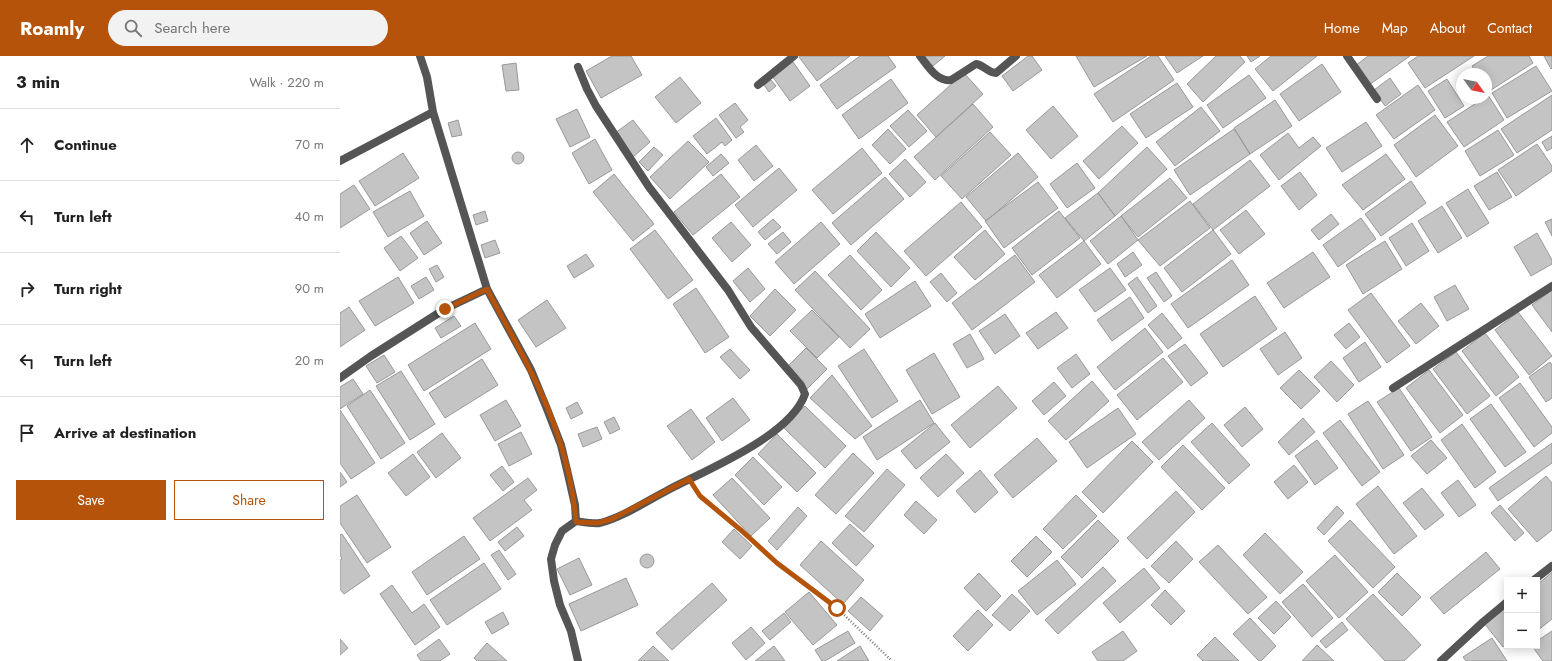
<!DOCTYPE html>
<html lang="en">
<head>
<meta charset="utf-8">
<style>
	body { margin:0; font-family:Jost,sans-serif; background:#f2f2f2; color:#222 }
	.controls { position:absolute; right:12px; bottom:12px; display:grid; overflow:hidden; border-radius:0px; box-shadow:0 2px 10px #0003 }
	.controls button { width:36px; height:36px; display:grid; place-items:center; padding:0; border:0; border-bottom:1px solid #e0e0e0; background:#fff; color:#222; font:20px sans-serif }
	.compass { position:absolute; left:1116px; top:12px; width:36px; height:36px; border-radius:50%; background:#fff; box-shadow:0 2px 10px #0003; rotate:123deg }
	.stop { position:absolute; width:12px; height:12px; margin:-9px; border:3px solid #b45309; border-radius:50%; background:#fff }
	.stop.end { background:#b45309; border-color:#fff; box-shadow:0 1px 4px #0008 }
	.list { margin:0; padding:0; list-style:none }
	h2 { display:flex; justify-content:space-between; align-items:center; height:52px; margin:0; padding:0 16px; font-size:17px }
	h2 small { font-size:13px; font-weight:400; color:#767676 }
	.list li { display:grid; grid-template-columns:26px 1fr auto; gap:12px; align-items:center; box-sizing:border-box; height:72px; padding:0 16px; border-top:1px solid #e0e0e0 }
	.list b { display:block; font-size:15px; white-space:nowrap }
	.list em { font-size:13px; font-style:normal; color:#767676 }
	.actions { display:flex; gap:8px; padding:12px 16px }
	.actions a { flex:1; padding:9px 0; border:1px solid #b45309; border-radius:0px; text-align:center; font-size:14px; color:#b45309 }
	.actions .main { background:#b45309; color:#fff }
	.icon { flex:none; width:22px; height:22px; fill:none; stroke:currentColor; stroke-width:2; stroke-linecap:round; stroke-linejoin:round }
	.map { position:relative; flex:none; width:1212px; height:605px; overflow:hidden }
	header { display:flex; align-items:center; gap:24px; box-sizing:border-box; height:56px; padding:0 20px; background:#b45309; color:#fff }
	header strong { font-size:19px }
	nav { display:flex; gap:22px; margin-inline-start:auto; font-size:14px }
	.search { width:280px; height:36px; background:#f2f2f2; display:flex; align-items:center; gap:10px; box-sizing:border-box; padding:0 14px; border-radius:22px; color:#767676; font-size:15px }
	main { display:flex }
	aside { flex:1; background:#fff }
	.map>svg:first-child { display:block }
	.building { fill:#c4c4c4; stroke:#999 }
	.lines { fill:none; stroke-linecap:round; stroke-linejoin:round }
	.path { stroke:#777; stroke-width:2.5; stroke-dasharray:1 2; stroke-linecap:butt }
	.minor { stroke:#555; stroke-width:8 }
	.route { stroke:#b45309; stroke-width:5 }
</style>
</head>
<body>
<header>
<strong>Roamly</strong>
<div class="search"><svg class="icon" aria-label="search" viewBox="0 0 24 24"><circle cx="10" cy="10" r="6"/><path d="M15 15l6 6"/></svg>Search here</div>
<nav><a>Home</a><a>Map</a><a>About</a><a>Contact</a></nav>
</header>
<main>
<aside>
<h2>3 min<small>Walk · 220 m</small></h2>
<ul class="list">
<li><svg class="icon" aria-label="ahead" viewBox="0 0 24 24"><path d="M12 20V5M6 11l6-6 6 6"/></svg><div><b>Continue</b></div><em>70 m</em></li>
<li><svg class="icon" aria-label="left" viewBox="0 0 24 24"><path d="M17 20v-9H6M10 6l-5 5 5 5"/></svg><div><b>Turn left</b></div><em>40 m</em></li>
<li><svg class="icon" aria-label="right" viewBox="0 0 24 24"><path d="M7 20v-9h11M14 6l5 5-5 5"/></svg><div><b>Turn right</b></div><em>90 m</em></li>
<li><svg class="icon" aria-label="left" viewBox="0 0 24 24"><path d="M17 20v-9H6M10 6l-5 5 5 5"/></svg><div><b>Turn left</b></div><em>20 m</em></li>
<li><svg class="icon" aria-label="arrive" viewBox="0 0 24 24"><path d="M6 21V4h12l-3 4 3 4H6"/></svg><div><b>Arrive at destination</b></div></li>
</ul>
<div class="actions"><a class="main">Save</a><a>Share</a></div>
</aside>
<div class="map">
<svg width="1212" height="605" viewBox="0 0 1212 605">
	<rect width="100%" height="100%" fill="#fff"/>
	<!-- building -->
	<path class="building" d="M272,0h19l11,19 -41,23 -15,-27z
		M461,0h49l-33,25 -18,-24z
		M520,0h28l8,11 -59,42 -17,-24z
		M584,0h21l-12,10z
		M688,0h4l10,14 -29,21 -11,-15z
		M736,0h71l-53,31z
		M811,0h7l16,24 -61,42 -19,-28z
		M825,0h38l-26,17z
		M876,0h24l5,6 -42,40 -16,-18z
		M907,0h13l-9,6z
		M931,0h46l-44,35 -18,-22z
		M1028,0h42l-41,29 -14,-19z
		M1078,0h56l-49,32 -17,-25z
		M1148,0h41l4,7 -45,29 -2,-3v-15h-9l-5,-8z
		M1204,0h8v12l-1,1z
		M453,6l17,24 -20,15 -18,-25z
		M176,7l3,27 -13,1 -4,-26z
		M982,8l19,28 -42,29 -19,-27z
		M1196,10l16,25 -45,27 -15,-25z
		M624,17l19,21 -47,43 -19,-22z
		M909,19l17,23 -43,30 -16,-23z
		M340,21l21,26 -25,20 -21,-26z
		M1050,22l11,16 -16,12 -11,-16z
		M551,23l17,24 -49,36 -17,-24z
		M1107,23l17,27 -19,12 -17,-27z
		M431,24l5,6 -7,6 -5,-7z
		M837,27l16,24 -47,31 -16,-24z
		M1078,29l17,25 -41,29 -18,-24z
		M1148,39l16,25 -40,27 -17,-25 37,-24h2z
		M1212,39v35l-35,23 -16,-24z
		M935,44l17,26 -42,28 -16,-26z
		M395,47l13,17 -8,7 4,5 -8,6 -17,-23z
		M633,48l20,23 -58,53 -21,-23z
		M713,50l25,30 -27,23 -25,-29z
		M861,51l19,24 -45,35 -19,-24z
		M237,53l13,28 -20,10 -14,-28z
		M568,54l19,21 -18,16 -19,-21z
		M1095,59l23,31 -42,31 -22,-32z
		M376,62l16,22 -7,6 -3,-4 -15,12 -14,-18z
		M118,64l4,15 -10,2 -4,-14z
		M293,64l17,22 -17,15 -18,-24z
		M1026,66l16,24 -40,26 -16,-24z
		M782,70l16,17 -39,36 -16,-18z
		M548,73l18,20 -16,15 -18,-19z
		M894,73l16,25 -60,41 -16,-25z
		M1158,74l16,25 -34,21 -15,-25z
		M650,76l21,23 -49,44 -21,-23z
		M948,77l11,15 14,-11 8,9 -42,34 -19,-25z
		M1212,80v12l-5,3 -5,-9z
		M255,83l17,31 -23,14 -17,-31z
		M348,85l21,21 -39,37 -20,-22z
		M1197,88l15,22v5l-36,25 -18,-26z
		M416,89l17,21 -19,15 -16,-21z
		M314,91l9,8 -15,16 -9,-9z
		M807,91l20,22 -52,47 -17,-23z
		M522,92l20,25 -49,41 -21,-24z
		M172 102a6 6 0 1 1 12 0a6 6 0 1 1-12 0Z
		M63,97l16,25 -44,28 -16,-25z
		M678,97l20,24 -52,44 -20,-24z
		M381,98l8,9 -16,13 -7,-9z
		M1046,98l19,25 -42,31 -21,-25z
		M565,103l21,23 -16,15 -21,-23z
		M910,104l20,26 -57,44 -20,-26z
		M737,107l18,25 -28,20 -17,-24z
		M439,112l18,22 -44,37 -18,-22z
		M960,116l17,23 -18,15 -18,-24z
		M1157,116l15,25 -23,13 -15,-24z
		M274,118l40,50 -21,17 -40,-49z
		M381,118l19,23 -47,38 -19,-23z
		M545,121l19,22 -53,46 -19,-22z
		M830,122l17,20 -49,39 -17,-21z
		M1071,125l15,22 -45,33 -16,-22z
		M698,126l20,26 -54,40 -19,-27z
		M14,129l16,24 -30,19v-34z
		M1128,133l21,34 -22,14 -21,-34z
		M70,135l14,25 -36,21 -15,-25z
		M758,137l17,23 -31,25 -19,-23z
		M850,145l20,27 -50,38 -22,-26z
		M621,146l21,25 -56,49 -22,-25z
		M1102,150l20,32 -24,15 -20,-32z
		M906,154l19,24 -26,20 -19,-24z
		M145,155l3,10 -12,4 -3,-10z
		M719,155l21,27 -48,37 -20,-27z
		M991,158l8,10 -20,16 -8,-10z
		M781,160l17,24 -30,24 -18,-23z
		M1021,162l15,21 -38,28 -15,-22z
		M433,163l8,8 -16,13 -7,-8z
		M1212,163v17l-7,-14z
		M87,165l15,22 -18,12 -14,-22z
		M391,166l20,23 -19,17 -20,-24z
		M481,166l19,22 -46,40 -19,-22z
		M1072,167l17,28 -23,15 -17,-28z
		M315,174l38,50 -25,19 -38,-50z
		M645,174l20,24 -30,26 -21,-23z
		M873,174l18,24 -49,38 -18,-24z
		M443,176l8,10 -14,12 -9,-10z
		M536,176l34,36 -19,19 -34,-36z
		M1197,177l15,27v4l-21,12 -17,-29z
		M61,180l17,22 -18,13 -16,-23z
		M155,184l5,13 -15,5 -4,-13z
		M744,185l17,23 -44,34 -18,-23z
		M1045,185l17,28 -39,25 -17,-29z
		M793,196l9,13 -17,12 -8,-13z
		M973,196l17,25 -46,31 -17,-25z
		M246,198l8,12 -20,12 -7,-12z
		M510,199l32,35 -21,20 -33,-35z
		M675,199l20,27 -63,48 -20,-27z
		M892,204l17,25 -61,43 -17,-24z
		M97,209l7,12 -8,5 -7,-13z
		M408,212l17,21 -15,13 -17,-21z
		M770,212l16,22 -31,22 -16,-22z
		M475,215l55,58 -20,19 -55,-58z
		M816,216l16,24 -8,6 -17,-24z
		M601,217l16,20 -10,9 -17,-20z
		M58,221l16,26 -39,23 -16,-25z
		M86,221l8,13 -15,9 -8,-13z
		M797,221l20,29 -9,7 -20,-29z
		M575,225l16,25 -51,32 -15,-24z
		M1115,229l14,24 -22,12 -13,-24z
		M356,232l33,49 -24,16 -32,-49z
		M435,233l21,21 -26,26 -20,-20z
		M1212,234v42l-20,-27z
		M1031,237l39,53 -23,17 -39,-53z
		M915,240l22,33 -54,38 -23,-33z
		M790,241l14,21 -32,23 -15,-21z
		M207,244l19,28 -30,19 -18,-27z
		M1081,247l18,23 -23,18 -18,-23z
		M9,251l16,23 -25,17v-34z
		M472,254l27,27 -22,21 -27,-27z
		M716,256l12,16 -30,21 -12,-16z
		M1178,256l34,44 -23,19 -34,-45z
		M822,257l20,25 -14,11 -20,-24z
		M665,258l15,22 -25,18 -16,-23z
		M114,260l7,10 -20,12 -6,-10z
		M135,267l16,26 -67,42 -16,-26z
		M1009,267l11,14 -14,12 -12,-14z
		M805,272l18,24 -48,38 -18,-23z
		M945,276l17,26 -24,17 -18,-26z
		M1145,277l34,44 -23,19 -34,-45z
		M630,278l14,25 -17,9 -14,-24z
		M1025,286l16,25 -22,15 -16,-24z
		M845,288l23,29 -17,13 -23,-30z
		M466,292l21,21 -20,20 -21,-21z
		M390,293l20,21 -10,9 -20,-22z
		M524,293l34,52 -26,17 -34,-52z
		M1116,296l34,44 -23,18 -34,-45z
		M594,297l26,44 -28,17 -26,-44z
		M736,298l14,20 -18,14 -15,-20z
		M44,299l11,17 -18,11 -11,-17z
		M823,302l20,24 -46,38 -20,-25z
		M142,303l16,26 -53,33 -16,-25z
		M991,305l23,24 -17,17 -23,-25z
		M1210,306l2,3v33l-6,4 -17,-25z
		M959,314l21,21 -19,18 -21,-21z
		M1089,314l34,45 -23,18 -34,-45z
		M61,315l34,53 -25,16 -34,-54z
		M492,319l40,51 -17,13 -45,-41z
		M13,323l10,15 -23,15v-22z
		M752,325l17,20 -43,39 -18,-19z
		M714,326l12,14 -22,19 -12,-14z
		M1180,327l32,44v6l-18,14 -35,-49z
		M658,330l19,22 -47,40 -19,-23z
		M1059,332l33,49 -21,14 -34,-49z
		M30,334l35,53 -24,16 -34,-53z
		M393,342l17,22 -28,21 -16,-23z
		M166,344l15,26 -26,15 -15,-26z
		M580,344l14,23 -57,37 -14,-23z
		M849,344l16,18 -46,42 -17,-18z
		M1028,345l36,54 -21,14 -35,-55z
		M237,346l6,11 -12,6 -5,-11z
		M1151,348l35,48 -21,15 -35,-48z
		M465,350l41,40 -21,22 -42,-41z
		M905,351l18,22 -21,18 -18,-22z
		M778,352l18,26 -49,34 -18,-26z
		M351,353l24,33 -23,18 -25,-34z
		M0,354l35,53 -24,16 -11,-16z
		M274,361l6,12 -10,5 -6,-12z
		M963,362l12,14 -26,23 -11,-13z
		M1000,364l40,52 -18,14 -39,-53z
		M595,367l15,19 -34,27 -15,-18z
		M872,367l38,42 -21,19 -38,-42z
		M1122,368l34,48 -21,16 -34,-48z
		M257,371l5,12 -19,8 -5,-13z
		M181,376l11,22 -23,12 -11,-22z
		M102,377l19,25 -25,20 -19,-26z
		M437,378l39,39 -19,19 -39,-38z
		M697,382l20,23 -44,37 -19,-23z
		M977,384l21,28 -23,17 -20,-29z
		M1091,384l16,18 -20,16 -16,-18z
		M792,385l21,21 -50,51 -21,-21z
		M1212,387v20l-54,38 -9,-13z
		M843,389l42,43 -23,22 -41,-43z
		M513,397l21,20 -38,41 -21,-19z
		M73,398l17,23 -24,19 -18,-23z
		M606,398l18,19 -26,24 -18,-19z
		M413,401l29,30 -18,18 -29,-30z
		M954,409l14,17 -20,17 -14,-17z
		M162,410l12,16 -11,9 -13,-16z
		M547,413l18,16 -41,47 -19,-16z
		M640,414l18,22 -23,21 -19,-22z
		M0,416l7,10 -7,5z
		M1206,420l6,7v47l-15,12 -29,-33z
		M188,422l9,12 -13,10 8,10 -42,31 -17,-23z
		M392,422l38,40 -19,18 -38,-41z
		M1118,424l18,25 -17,12 -18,-24z
		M1038,430l39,50 -23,18 -38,-50z
		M1082,432l22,27 -19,15 -22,-27z
		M836,435l19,21 -48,47 -20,-21z
		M17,439l34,52 -24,16 -27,-40v-17z
		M736,439l21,21 -34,33 -20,-20z
		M576,445l21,19 -13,14 -20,-19z
		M1160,449l24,28 -9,8 -24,-28z
		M997,450l7,7 -20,22 -7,-7z
		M458,451l9,9 -30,34 -9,-9z
		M758,464l21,21 -37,37 -21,-21z
		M1010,464l45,47 -22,21 -45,-47z
		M510,468l24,22 -18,20 -24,-23z
		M177,471l7,9 -19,15 -7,-9z
		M394,473l18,17 -12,13 -18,-17z
		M925,477l38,39 -23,22 -37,-39z
		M2,478l28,42 -26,18 -4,-5v-29l2,-1 -2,-4v-20z
		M124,480l16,23 -53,36 -15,-23z
		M696,480l16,16 -25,25 -16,-16z
		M481,485l43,39 -21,24 -43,-39z
		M836,485l17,18 -24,24 -18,-17z
		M878,489l49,52 -19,17 -49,-52z
		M159,494l17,24 -8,6 -17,-25z
		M1146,496l14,17 -56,45 -14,-16z
		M300 505a7 7 0 1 1 14 0a7 7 0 1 1-14 0Z
		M995,499l33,37 -29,26 -33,-37z
		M239,502l13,27 -22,10 -13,-26z
		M717,504l19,24 -39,31 -19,-24z
		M144,507l17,26 -54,36 -17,-25z
		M763,511l13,14 -58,53 -13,-14z
		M804,512l16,20 -40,35 -17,-20z
		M1212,516v47l-15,12v-46z
		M639,517l22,23 -15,15 -22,-23z
		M1057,517l24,24 -19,19 -24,-24z
		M286,522l12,27 -57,26 -12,-27z
		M372,527l15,17 -55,50 -16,-17z
		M963,528l30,34 -21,19 -30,-35z
		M52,529l20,28 12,-9 16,23 -25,18 -35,-51z
		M825,534l20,21 -14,14 -20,-20z
		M469,536l28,33 -24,20 -28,-33z
		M672,538l18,17 -20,20 -18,-16z
		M1033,538l48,51 -17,16h-19l-39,-42z
		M521,541l22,19 -13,15 -22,-20z
		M936,545l15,16 -17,17 -16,-16z
		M1167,550v38l-4,3 -19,-24z
		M638,554l15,15 -25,26 -15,-15z
		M163,556l6,12 -17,10 -7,-12z
		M444,557l7,9 -21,18 -8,-9z
		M910,562l26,28 -15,15h-2l-26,-27z
		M1002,566l6,8 -22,18 -6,-7z
		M411,571l14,16 -19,17 -14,-17z
		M508,575l7,12 -30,18h-3l-7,-11z
		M783,575l14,20 -14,10h-25l-6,-9z
		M1212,575v30h-9l-11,-15h5v-5z
		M875,581l24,24h-36l-6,-6z
		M1152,582l15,23h-41l-3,-4z
		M0,583l8,9 -8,7z
		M99,583l11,15 -10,7h-19l-4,-6z
		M147,587l20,18h-30l-3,-3z
		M977,589l17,16h-32z
		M313,590l16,15h-31z
		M434,590l11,15h-30z
		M520,590l9,15h-32z"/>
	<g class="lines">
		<!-- path -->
		<path class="path" d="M355,434l5,6 42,35 35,32 60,45 55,53"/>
		<!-- minor -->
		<path class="minor" d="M80,0l7,21 6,35 54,177 44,81 16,39 14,36 6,25 8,35 1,16 -14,10 -7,14 -4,14 3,22 6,24 11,26 7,30
			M580,0c8,10 17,26 31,24l25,-16c8,1 12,9 20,9l20,-17
			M1007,0l30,43
			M418,29l36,-29
			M0,105l93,-49
			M0,322l31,-22 74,-47 42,-20
			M1053,332l159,-102
			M236,465c7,1 17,3 24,2 23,-6 47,-22 68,-33 38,-20 123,-54 137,-96l-4,-9 -50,-58 -23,-37 -79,-103 -53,-81 -9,-17 -9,-22
			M1194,524l18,-14
			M1101,605l42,-39 24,-20"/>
	</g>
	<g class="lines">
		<!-- route -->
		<path class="route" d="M105,253l42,-20c14,27 30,54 43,81 24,46 42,100 46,152l22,1 14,-4 77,-40 11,17 42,35 35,32 60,45"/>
	</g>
</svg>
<div class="controls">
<button>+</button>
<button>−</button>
</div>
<svg class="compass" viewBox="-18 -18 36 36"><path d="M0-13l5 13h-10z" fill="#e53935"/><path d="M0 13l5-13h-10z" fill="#767676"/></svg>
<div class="stop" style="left:497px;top:552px"></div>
<div class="stop end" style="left:105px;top:253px"></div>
</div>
</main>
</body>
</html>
